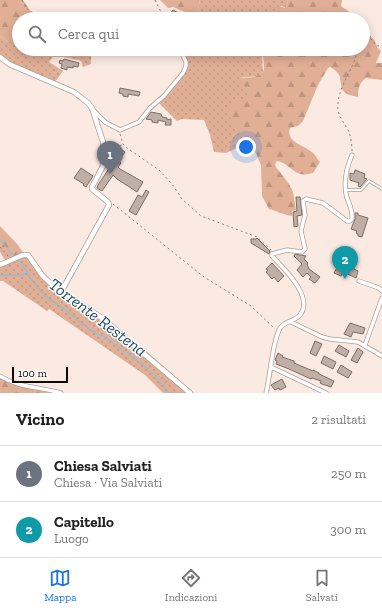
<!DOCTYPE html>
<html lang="it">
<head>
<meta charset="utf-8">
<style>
	body { margin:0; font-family:"Zilla Slab",serif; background:#f2f2f2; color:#222 }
	.scale { position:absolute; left:12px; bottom:10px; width:56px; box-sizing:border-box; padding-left:4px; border:2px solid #0f0a08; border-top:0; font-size:11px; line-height:14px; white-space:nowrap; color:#0f0a08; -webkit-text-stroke:3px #fefbf9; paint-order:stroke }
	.you { position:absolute; left:246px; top:147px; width:14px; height:14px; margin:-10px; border:3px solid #fff; border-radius:50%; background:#1a73e8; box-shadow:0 0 0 6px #1a73e833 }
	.badge { display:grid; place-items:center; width:26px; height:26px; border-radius:50%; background:#1a73e8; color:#fff; font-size:13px; font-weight:700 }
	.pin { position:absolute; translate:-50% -33px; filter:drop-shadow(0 1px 2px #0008) }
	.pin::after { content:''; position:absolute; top:21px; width:14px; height:12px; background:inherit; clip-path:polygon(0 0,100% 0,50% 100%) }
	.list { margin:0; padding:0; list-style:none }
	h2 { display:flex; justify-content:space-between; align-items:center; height:52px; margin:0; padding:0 16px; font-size:17px }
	h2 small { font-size:13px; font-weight:400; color:#767676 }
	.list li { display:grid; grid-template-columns:26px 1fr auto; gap:12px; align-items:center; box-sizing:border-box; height:56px; padding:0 16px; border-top:1px solid #e0e0e0 }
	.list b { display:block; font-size:15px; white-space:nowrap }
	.list p { margin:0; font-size:13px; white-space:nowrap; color:#767676 }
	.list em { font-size:13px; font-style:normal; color:#767676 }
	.icon { flex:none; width:22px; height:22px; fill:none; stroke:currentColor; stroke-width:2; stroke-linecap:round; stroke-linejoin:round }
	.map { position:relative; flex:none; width:382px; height:393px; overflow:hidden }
	.search { position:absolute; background:#fff; box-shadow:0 2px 10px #0003; left:12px; right:12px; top:12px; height:44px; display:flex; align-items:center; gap:10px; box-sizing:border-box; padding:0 14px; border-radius:22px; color:#767676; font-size:15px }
	.sheet { height:164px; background:#fff }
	nav { display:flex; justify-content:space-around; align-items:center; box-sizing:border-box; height:56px; border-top:1px solid #e0e0e0; background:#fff; font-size:11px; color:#767676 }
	nav a { display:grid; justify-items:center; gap:2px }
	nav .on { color:#1a73e8 }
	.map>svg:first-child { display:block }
	.grass { fill:url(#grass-dots) }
	.forest { fill:url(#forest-firs) }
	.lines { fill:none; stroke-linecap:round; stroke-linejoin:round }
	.stream { stroke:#7bc2f2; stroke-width:1 }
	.building { fill:#bfafa7; stroke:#7c6d66 }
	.service-casing { stroke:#af9f98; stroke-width:3.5 }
	.minor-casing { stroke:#af9f98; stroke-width:5 }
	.tertiary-casing { stroke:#af9f98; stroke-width:6 }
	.path { stroke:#8a7f7a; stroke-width:1; stroke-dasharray:2 3; stroke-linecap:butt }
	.service { stroke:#fff; stroke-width:2 }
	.minor { stroke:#fff; stroke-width:3.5 }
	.tertiary { stroke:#fff; stroke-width:4.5 }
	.labels { text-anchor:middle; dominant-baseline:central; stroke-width:3; stroke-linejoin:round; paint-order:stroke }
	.water-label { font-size:17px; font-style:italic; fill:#1e5273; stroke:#fefbf9 }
</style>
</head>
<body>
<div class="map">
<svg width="382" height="393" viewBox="0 0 382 393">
	<defs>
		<pattern id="grass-dots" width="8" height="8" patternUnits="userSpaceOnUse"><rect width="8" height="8" fill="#e1af96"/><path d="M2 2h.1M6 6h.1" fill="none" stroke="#c09580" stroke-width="1.8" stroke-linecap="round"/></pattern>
		<pattern id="forest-firs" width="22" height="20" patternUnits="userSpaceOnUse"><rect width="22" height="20" fill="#e1af96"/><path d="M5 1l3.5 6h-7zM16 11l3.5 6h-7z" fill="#c09580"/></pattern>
	</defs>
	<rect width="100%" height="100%" fill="#fbeae2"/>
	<!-- grass -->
	<path class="grass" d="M200,0h88l-2,8 -5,-2 -8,7 -8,4v2h-69z
		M0,36l8,6h11v7h98h-26v15l-8,3 -2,-6 -17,-4h-11l-4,5 14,9 -8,11 -55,-23z
		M182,49h82l-2,9 1,14 -5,4 -19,2 1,8h6l4,2 -2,7 -4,4 -9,30 12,14 -21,10 -12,-1 -4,-17 -6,-15 -22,-1 -5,2 -21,-21 7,-6 23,-29z
		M29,255l20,28 57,37 41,32 47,41h-31l-18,-18 -96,-66 -2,2 -44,-30h-3v-15z"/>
	<!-- forest -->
	<path class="forest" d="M0,0h23l13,19h-17v23h-11l-8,-6z
		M160,0h40l-4,19h-10l-1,-7 -12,-5 -5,1z
		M288,0h54l-1,6 19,13h-95l2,-5 6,-2 5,-6 8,2z
		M363,28l12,13 2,6 4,4 -5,12h6v17l-16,-2c-7,5 -8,11 -8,19 -29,-4 -7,-20 -28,-30l-2,1 -10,17 -15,36 -5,5 -8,2c-5,15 16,17 24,26 2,2 4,6 6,8l-7,11c-4,1 -9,2 -13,1 -9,-3 -14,-12 -23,-13l-2,3 1,3 13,17 4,8 3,18 -4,1v5c-8,-1 -15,-5 -23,-7l-7,-13 -1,-31 -6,-14 -11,-11 -9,-11 -6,-15 2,-11c10,-3 15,-4 19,-15l-4,-2h-6l-3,-3 2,-5c7,0 25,0 25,-10 0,-8 -2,-10 0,-19h99z
		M0,226l18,19 6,9 -17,9 -7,-11z
		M0,378l23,8 28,7h-51z"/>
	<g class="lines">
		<!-- stream -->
		<path class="stream" d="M0,240l14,16
			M18,259l4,5 10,17 14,16 17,11 26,21 19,10 38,28 13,12 10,14
			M0,275h20l7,-2"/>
	</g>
	<!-- building -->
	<path class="building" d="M173,10l9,5 -3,3 -3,-3 -4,4h-6l-2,-3 4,-3 1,2z
		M64,59l15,4 -1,4 -5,-1v2l-6,-1v3l-6,-2 1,-4 -3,-1 1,-3 3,1z
		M120,88l20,4 -1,4 -11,-2v3l-5,-1v-2l-4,-1z
		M151,112l10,2 1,3 5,1v2l4,-1v6h-6l1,-3 -8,-2v3l-6,-1v-2l-6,-1z
		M121,149l4,3 -6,9 2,2 -3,4 2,2 23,13 -6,10 -20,-13 -4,-4 -11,16 -5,-3 1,-3 10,-15 3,2 5,-8 -3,-2z
		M81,168l12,8 -7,11 -3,-2 1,-1 -10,-6z
		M355,170l10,4 -1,4 3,1 -7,8 -2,-1 1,-3 -9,-3v-7l4,1z
		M146,190l3,2 -13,23 -7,-4 9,-16 4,2z
		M296,197h4l2,18 -5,1 1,10 -4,1 -1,-15 4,-1z
		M355,213h3v2l10,3 -6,19 -4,-1v-2l-2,-1 1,-2 -6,-2 4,-10z
		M257,238l13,13 -1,3 -18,-11v-4h5z
		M295,254l11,2 -2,3 4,4 -1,1 2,5 11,8 -5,6 -6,-4 2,-2 -4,-4 -4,4 -6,-7 5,-6 -8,-8z
		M272,263l12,13 -6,6 -4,-5 -2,2 -6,-7 2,-2 -2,-1z
		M339,264l8,5 2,-3 9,5 -2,7 -13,-6 -2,4 -7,-3z
		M350,323l15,5 -2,6 -10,-2 -2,5 -7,-3z
		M315,341l7,3 -6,12 -6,-3z
		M339,345l10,6 -3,6 -11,-6z
		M358,348l5,4 -6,11 -6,-3z
		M278,353l5,3 -1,1 12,4v2l19,8v-1l6,3v1l15,7 -3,6 -9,-3 -2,-1 1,-2 -9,-3 -1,1 -22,-10 -13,-5 1,-3 -2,-1z
		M324,356l12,6 -3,7 -12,-6z
		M341,365l11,7 -4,6 -11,-6z
		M282,379l4,8 -6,3 -1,-2 -4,2 -4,-5z"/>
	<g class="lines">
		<defs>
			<path id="service" d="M346,190h15l8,-9 13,8"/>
			<path id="minor" d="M93,110l12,12 15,8 19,-8 11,-14 14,-12 19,-23 3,-7v-4l-6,-13
				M359,281l20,7 3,3
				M291,322l31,15 8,2 28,3 24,14
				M365,345l17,-47
				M271,367l55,26
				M0,376c19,12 41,11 61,17
				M266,393c5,-20 5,-44 13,-63 4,-9 14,-8 20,-14 17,-18 -16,-48 -27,-60v-2l15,-4 15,2 3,-3 -4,-18 4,-16 -2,-14 3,-2 17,4 24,18h3l2,-2c1,-8 -2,-13 -5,-21 -4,-14 -1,-29 5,-43"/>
			<path id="tertiary" d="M0,57l9,7 65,28 14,11 4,5 11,34 1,12 -1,12 -11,21v2l16,13 1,3 -48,87
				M0,265l23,-10h5l14,20 11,11 49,32 88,75"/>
		</defs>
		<!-- service casing -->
		<use href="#service" class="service-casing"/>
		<!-- minor casing -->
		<use href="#minor" class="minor-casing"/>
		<!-- tertiary casing -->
		<use href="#tertiary" class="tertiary-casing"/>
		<!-- path -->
		<path class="path" d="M22,0l5,9 16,10
			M155,0l6,12 1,7
			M363,33l5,1c3,6 7,12 14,13
			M120,134l3,10 4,4 32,22 13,14 10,15 19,17 56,21 14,13
			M352,151c0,-6 -1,-13 -3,-19 -3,-7 -10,-14 -11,-22 -2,-22 16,-40 20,-61
			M108,162l14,-18
			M113,204l91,73 47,29 24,23
			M0,247l8,9"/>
		<!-- service -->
		<use href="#service" class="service"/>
		<!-- minor -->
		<use href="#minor" class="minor"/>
		<!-- tertiary -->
		<use href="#tertiary" class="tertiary"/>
	</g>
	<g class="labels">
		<!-- water labels -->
		<g class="water-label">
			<text transform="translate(98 317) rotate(37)">Torrente Restena</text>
		</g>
	</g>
</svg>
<div class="scale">100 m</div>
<div class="you"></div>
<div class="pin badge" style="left:110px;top:174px;background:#6b7280">1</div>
<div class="pin badge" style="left:345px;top:279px;background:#0f9aa8">2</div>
<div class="search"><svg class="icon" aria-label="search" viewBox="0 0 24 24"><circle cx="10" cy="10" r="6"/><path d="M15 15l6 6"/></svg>Cerca qui</div>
</div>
<section class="sheet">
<h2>Vicino<small>2 risultati</small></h2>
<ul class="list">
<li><span class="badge" style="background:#6b7280">1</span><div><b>Chiesa Salviati</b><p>Chiesa · Via Salviati</p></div><em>250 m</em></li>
<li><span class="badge" style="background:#0f9aa8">2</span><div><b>Capitello</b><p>Luogo</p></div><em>300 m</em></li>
</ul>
</section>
<nav>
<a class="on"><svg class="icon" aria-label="map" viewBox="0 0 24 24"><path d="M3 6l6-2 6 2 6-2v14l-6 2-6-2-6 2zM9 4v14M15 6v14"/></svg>Mappa</a>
<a><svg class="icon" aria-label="directions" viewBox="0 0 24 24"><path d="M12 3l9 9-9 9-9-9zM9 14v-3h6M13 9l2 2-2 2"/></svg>Indicazioni</a>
<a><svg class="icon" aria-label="saved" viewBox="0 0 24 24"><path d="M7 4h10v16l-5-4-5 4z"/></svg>Salvati</a>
</nav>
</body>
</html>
